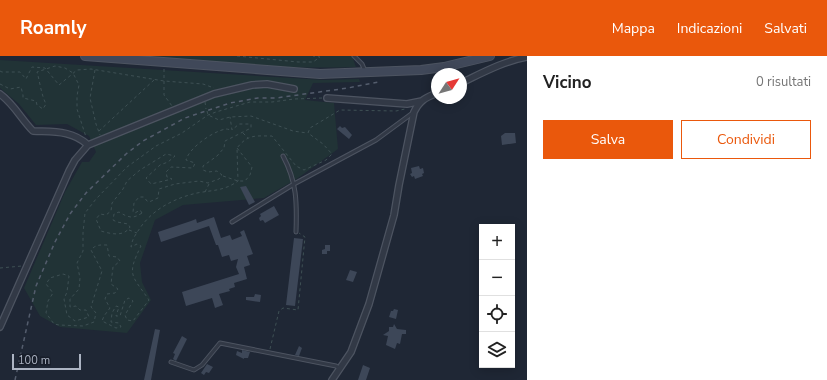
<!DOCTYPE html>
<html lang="it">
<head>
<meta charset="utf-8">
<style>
	body { margin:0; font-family:"Nunito Sans",sans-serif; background:#f6f6f6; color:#222 }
	.controls { position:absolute; right:12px; bottom:12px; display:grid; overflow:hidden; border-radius:0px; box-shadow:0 2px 10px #0003 }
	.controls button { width:36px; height:36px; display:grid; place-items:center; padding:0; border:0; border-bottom:1px solid #e0e0e0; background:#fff; color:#222; font:20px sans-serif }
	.compass { position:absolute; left:431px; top:12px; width:36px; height:36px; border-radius:50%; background:#fff; box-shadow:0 2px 10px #0003; rotate:54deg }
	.scale { position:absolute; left:12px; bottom:10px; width:69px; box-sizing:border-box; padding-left:4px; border:2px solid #acb4c3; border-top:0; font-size:11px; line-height:14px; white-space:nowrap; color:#acb4c3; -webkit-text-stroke:3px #181e2a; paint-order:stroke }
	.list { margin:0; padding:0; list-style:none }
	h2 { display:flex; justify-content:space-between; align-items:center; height:52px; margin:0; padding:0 16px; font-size:17px }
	h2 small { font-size:13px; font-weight:400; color:#767676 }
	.actions { display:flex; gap:8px; padding:12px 16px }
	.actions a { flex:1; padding:9px 0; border:1px solid #ea580c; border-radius:0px; text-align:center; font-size:14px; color:#ea580c }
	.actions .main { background:#ea580c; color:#fff }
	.icon { flex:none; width:22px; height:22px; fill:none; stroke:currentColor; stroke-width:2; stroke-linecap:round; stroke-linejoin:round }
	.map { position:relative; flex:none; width:527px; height:324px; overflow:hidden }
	header { display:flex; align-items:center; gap:24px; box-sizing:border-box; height:56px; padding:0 20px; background:#ea580c; color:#fff }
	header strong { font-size:19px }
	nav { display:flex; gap:22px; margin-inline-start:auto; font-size:14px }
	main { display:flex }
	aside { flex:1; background:#fff }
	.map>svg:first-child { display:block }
	.green { fill:#213336 }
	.building { fill:#3d4758 }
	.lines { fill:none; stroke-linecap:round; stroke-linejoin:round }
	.lane-casing { stroke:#4d5461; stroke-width:5 }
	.street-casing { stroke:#4d5461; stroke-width:8 }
	.secondary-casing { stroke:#4d5461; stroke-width:10 }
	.path { stroke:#3e5054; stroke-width:1; stroke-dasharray:3 3; stroke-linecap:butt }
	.lane { stroke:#323946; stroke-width:3 }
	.street { stroke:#323946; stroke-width:5.5 }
	.secondary { stroke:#404859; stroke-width:8 }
	.rail { stroke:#545d6d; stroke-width:1.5; stroke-dasharray:4 4; stroke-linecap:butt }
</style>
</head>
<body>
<header>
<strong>Roamly</strong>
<nav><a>Mappa</a><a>Indicazioni</a><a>Salvati</a></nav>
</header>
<main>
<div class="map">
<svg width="527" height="324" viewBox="0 0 527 324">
	<rect width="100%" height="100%" fill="#1f2735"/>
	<!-- green -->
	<path class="green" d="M120,0h232l4,11c-79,3 -158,-6 -236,-11z
		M0,4l324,20 35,-1 1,3 -47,1 -8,17 29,3 4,46 -40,29 -34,20 -81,7 -28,15 -15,43 2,19 9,18 -24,33 -67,-6 -20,-11 -16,-28 41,-96 17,-30h7l7,-10 -7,-16 -22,-12 -31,1 -17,-21 -19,-16z"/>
	<!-- building -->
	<path class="building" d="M340,70l2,2 3,-1 7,8 -3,4 -12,-10z
		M505,77h10l1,10 -14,2 -1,-9z
		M419,110l1,3 3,-1 1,5 -2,1 1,2 -8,3 -1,-3 -2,1 -2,-3 2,-1 -1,-5z
		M246,130l9,16 -6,3 -9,-18z
		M274,150l5,9 -14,8 -2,-3 -3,1 -1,-3 2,-2 -1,-2z
		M214,161l7,21 9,-3 2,5 10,-4 -2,-4 4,-2 9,24 -6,2 3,9 -6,2 3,12 -13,4 1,4 -6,2 1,2 -11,3 4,11 -8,3 -3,-10 -26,8 -4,-14 57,-18 -3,-7 2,-8 -7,2 -2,-6 -7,2 -4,-12h-2l-7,-19 -48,16 -3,-10 33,-11 5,-2 1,4z
		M294,182l9,1 -8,67 -9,-1z
		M325,189h5v6h-3v3h-5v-4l3,-1z
		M350,214l7,2 -4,10 -7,-2z
		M255,238l6,1 -1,7 -14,-2v-3h8z
		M394,253l4,1 -2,9 -7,-2 2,-6h2z
		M394,268l3,5 9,1v4h-4l-2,10 -3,-1 -2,6 -9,-4 2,-9 -5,-1 6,-4v-4h4z
		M155,273l5,1 -9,50h-7z
		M182,280l5,3 -11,22 -3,-2 2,-5 -2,-1z
		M299,290l3,2 -3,8 -4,-1z
		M242,294l8,2 -2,6h-4v1l-8,-4 1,-4 5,2z
		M207,308l6,3 -4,6 -3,-1 -2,3 -3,-2z
		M363,309l7,3 -4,12h-8z"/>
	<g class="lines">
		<defs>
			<path id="lane" d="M354,0l8,8 3,7
				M283,100c14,26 14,47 13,76
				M232,166l62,-38 82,-44 38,-28
				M171,306l23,8 8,-5 18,-22 116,23 4,3"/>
			<path id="street" d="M461,27c21,-10 43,-22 66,-26
				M0,38c14,10 21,25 33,37 20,1 39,-1 55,14
				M327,42l80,6 15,-3
				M0,271l69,-156 6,-11 13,-15 126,-51 38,-9 15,-1 27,5
				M332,324l19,-28 18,-48 25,-89 5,-30 15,-73c6,-12 11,-14 23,-19"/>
			<path id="secondary" d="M85,0l235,18 101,-4 23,-3 46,-11"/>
		</defs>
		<!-- lane casing -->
		<use href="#lane" class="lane-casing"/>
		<!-- street casing -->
		<use href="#street" class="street-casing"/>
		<!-- secondary casing -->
		<use href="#secondary" class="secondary-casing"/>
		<!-- path -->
		<path class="path" d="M237,0l61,6h15l7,-5 -7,-1
			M164,13v26l8,11
			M95,14l-5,28 6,26 4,11
			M0,15l2,1h18l6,7 6,-12 13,1 14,17 18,-15 14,-1 73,12 39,3 11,4
			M0,28l10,5 11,-2 2,8v3l13,3 1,4 6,4 3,-5c-5,-10 -6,-22 -9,-32l18,-6 10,2 8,5 6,12 -2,11v13l9,28
			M322,42l-28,1 -22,3h-22l-34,10 -8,3 -26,18 -26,13 -29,21 -31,32 -11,14 -2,20v18l-6,12 3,15 -1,11 -9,10v8l6,-1 4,4h6l3,7 -14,4 -8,-6 -3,-16 3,-7 2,-16 -6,-2 -13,4 -4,6 7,9 -5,8 -2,12 8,11 5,1 24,1 11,-4 2,-9 -5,-6 11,-36 -11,-21c5,-6 10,-5 16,-5l2,11 8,1 3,4 -7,6 -2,17 7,5 -3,4 -8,1 -2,5 5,9 -6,8 -2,5 14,7 5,-1 -2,-4 -8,-1 1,-9 4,-7 3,1 -3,9h4l5,-16 4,-2 4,3 -8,14 2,5 6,1 16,-21c-17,-25 -23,-24 -8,-54l-4,-2 -6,3c1,-8 5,-13 9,-19 13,-19 35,-30 57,-35 16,-3 27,-2 41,-12l-1,-33c11,-14 18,-12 35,-12l24,30 8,4 22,-10 6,-6 -9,-10 -15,-11 2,-5 30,-18 56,1 9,-2
			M205,46l1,7
			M207,55l1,4 11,5 11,-3 21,-1 42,15 14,2
			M99,75l55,-51
			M243,77l5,5
			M223,120l15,5h7l5,-6 2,-8 -15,-19
			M205,136l5,-10
			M142,157c-9,6 -13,5 -23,-1l-5,2 -1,6 4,2 11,2 2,3c-6,10 -19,7 -29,4l-5,-12 4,-5 6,1 5,-4 1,-8 11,-14 4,-8 13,-11 26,-16 9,2 -7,6 -8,3 -14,13 5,6 21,-5 -5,-2 -1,-5 5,-5 22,1 2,-5 -9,-3c3,-12 27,-29 40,-31 2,0 4,1 6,1
			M142,157l-2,-3 -5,3 -2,-1 1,-9 5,-6h5l3,4 2,1 9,-4 1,-9 16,-5 24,-3 9,2 11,-4 3,-4 -5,-4 -9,1 -5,-2v-4l14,-10 7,-8 1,-7 26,-13v-4h-12l-7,6 -2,-13
			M129,174l8,3
			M0,212l22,-2
			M270,293l9,-38 4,-3 15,2 7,-73 -6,-4"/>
		<!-- lane -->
		<use href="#lane" class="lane"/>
		<!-- street -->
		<use href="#street" class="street"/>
		<!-- secondary -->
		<use href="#secondary" class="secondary"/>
		<!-- rail -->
		<path class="rail" d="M15,324l21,-94 19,-44 15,-28 16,-21 40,-39 17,-13 42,-23 45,-15 28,-5h18l72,-10 30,-6"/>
	</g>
</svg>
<div class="controls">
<button>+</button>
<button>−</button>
<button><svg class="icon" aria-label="locate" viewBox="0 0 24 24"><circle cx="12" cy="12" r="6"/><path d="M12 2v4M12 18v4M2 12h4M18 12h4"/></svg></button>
<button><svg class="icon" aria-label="layers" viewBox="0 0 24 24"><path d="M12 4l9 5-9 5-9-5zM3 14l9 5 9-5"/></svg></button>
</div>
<svg class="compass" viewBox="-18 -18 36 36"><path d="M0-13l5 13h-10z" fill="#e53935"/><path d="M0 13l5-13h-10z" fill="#767676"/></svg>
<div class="scale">100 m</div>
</div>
<aside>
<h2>Vicino<small>0 risultati</small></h2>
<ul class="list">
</ul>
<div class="actions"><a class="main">Salva</a><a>Condividi</a></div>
</aside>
</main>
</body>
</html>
